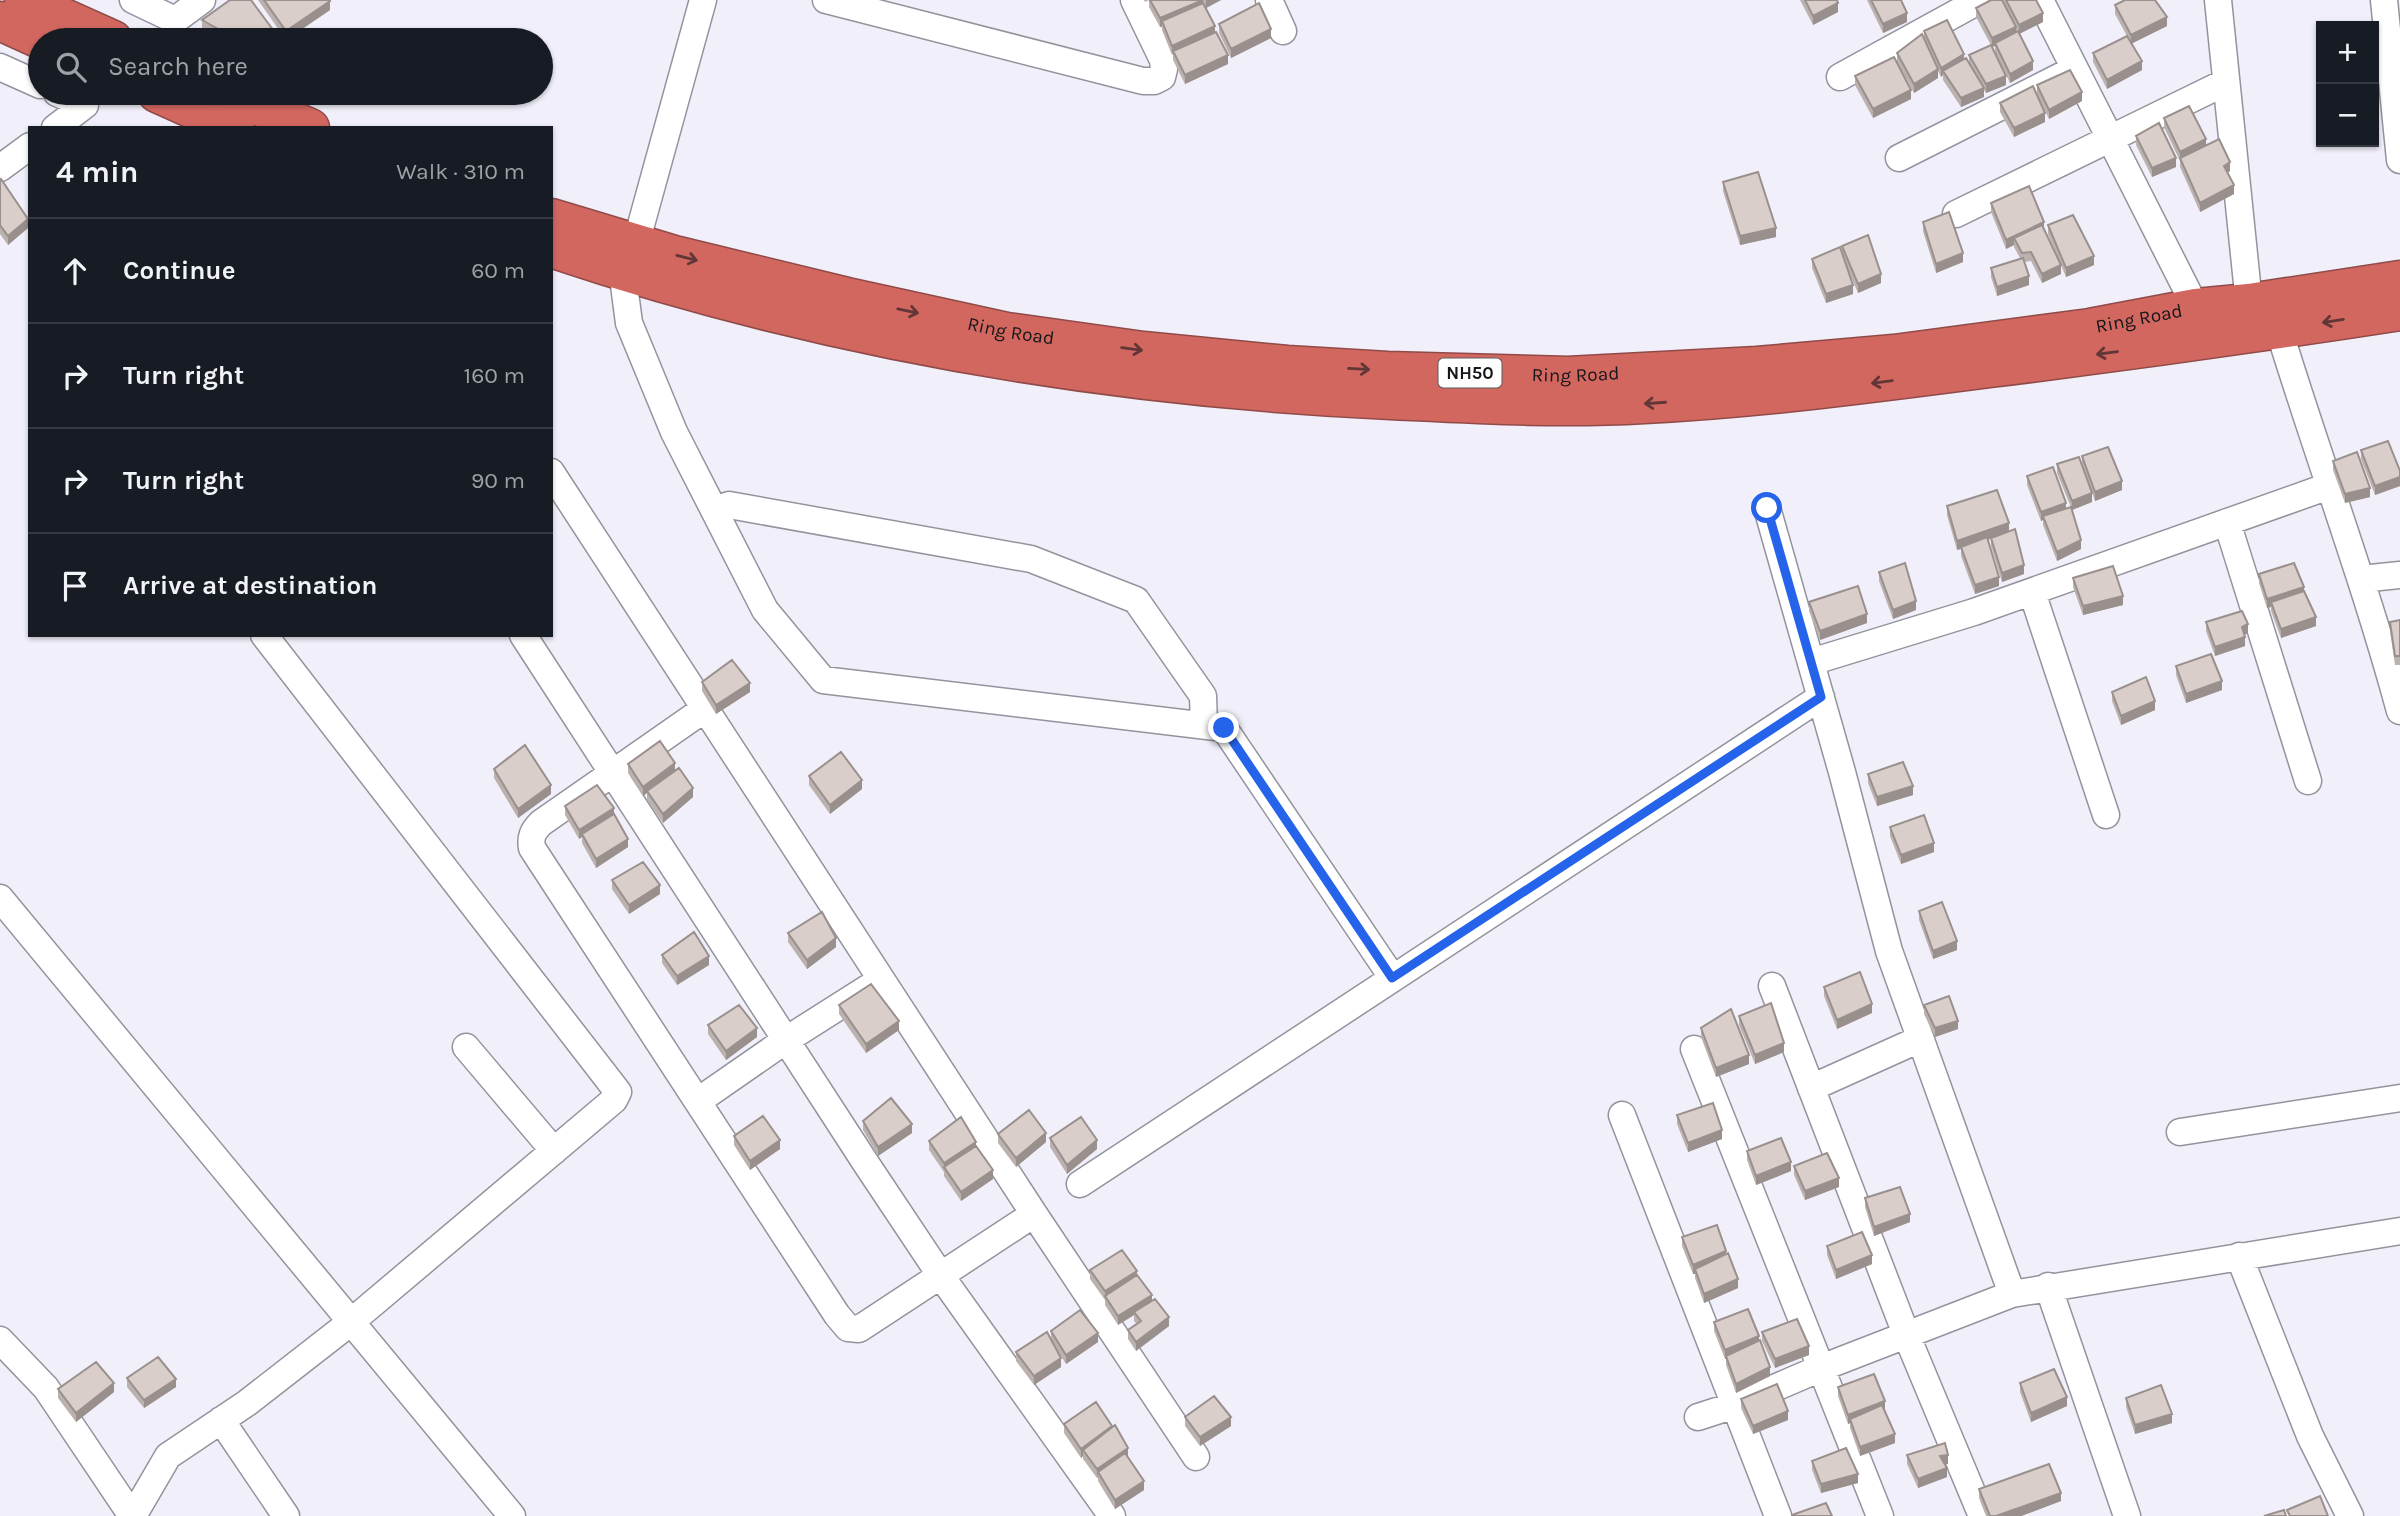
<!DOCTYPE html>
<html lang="en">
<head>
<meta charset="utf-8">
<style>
	body { margin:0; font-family:Karla,sans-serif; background:#20242c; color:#f1f3f6 }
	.controls { position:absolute; right:21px; top:21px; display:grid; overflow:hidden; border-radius:0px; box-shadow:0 2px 5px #0004 }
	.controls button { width:63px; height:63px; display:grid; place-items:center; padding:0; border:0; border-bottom:2px solid #363941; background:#171b24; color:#f1f3f6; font:35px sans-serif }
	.stop { position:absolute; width:21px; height:21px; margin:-16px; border:5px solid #2563eb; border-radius:50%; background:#fff }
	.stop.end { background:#2563eb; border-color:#fff; box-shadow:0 2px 7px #0008 }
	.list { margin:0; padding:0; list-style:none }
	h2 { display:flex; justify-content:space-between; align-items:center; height:91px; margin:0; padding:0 28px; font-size:30px }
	h2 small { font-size:23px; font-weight:400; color:#9ea1a6 }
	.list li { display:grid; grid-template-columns:46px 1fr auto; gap:21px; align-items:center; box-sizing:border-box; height:105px; padding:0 28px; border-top:2px solid #363941 }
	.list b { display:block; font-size:26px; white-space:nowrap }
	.list em { font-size:23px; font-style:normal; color:#9ea1a6 }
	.icon { flex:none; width:38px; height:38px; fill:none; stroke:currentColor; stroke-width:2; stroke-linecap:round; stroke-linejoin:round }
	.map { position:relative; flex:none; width:2400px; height:1516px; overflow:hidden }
	.search { position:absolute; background:#171b24; box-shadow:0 2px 5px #0004; left:28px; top:28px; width:525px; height:77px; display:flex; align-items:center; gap:18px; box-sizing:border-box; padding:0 24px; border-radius:38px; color:#9ea1a6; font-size:26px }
	.panel { position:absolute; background:#171b24; box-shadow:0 2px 5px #0004; left:28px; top:126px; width:525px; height:511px; border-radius:0px }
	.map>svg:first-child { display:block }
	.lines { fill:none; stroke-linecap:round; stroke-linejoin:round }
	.minor-casing { stroke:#93939d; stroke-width:29 }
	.highway-casing { stroke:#904b48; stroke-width:41 }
	.minor { stroke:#fff; stroke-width:26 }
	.highway { stroke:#d26760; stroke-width:38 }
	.wall { fill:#bbb1ae }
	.shaded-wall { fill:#99908d }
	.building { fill:#daceca; stroke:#99908d; stroke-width:2 }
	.oneway { stroke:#613636 }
	.route { stroke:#2563eb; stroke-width:9 }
	.labels { text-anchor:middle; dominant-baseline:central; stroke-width:5; stroke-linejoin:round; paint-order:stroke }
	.shield { fill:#fefefe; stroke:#5c5c5e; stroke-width:2 }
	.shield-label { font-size:18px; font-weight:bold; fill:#16161a }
	.street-label { font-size:19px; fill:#16161a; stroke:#fefefe }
</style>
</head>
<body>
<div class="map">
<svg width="2400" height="1516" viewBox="0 0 2400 1516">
	<rect width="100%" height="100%" fill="#f0effa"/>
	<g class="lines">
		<defs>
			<path id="minor" d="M133,0l42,20 27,-20
				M826,0l317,81h11l8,-4 2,-8 -1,-9 -29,-60
				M1269,0l14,31
				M2040,0l156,308
				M2218,0l31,303
				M2384,0l16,160
				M0,67l40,18
				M1840,77l140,-77
				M55,128l30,-23 -28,-12
				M1899,158l170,-86
				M0,168l30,-22
				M1956,214l270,-132
				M636,243l67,-243
				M622,270l7,53 45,109 91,178 58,70 401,48 168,249
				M2279,330c39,127 86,252 121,381
				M551,472l483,742 162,243
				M1767,508l75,264 47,179 123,343
				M714,510l15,-5 302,54 105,41 67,96 1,29
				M2227,522l81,259
				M2361,579l39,-4
				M2032,592l74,223
				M523,635l344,530 74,111 171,240
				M1811,662l163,-50 355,-126
				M706,708l-165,115c-8,8 -11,14 -9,25l305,467 11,13 11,1 175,-115
				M0,898l512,618
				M1772,986l134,348 76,182
				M466,1047l88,104
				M1694,1049l186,467
				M1811,1088l109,-49
				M698,1101l88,-61 82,-52
				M1622,1115l156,401
				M2180,1132l220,-34
				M1080,1184l741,-487
				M2239,1256l71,180 40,80
				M2048,1286l79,230
				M0,1340l46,48 86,128
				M1698,1417l37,-12 86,-37 191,-74 388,-63
				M221,1420l65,96
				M133,1516l35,-60 79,-53 104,-81 263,-222 4,-8 -354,-457"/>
			<g id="highway">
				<path d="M24,0l89,40"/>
				<path d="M0,21l42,19"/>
				<path d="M157,93l78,35"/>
				<path d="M229,93l81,35"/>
				<path id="s1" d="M551,218l123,37 173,42 160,35 136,19 144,14 100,6 181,5 189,-10 137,-12 196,-26 106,-20 53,-5 151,-23"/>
				<path d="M551,248c271,91 555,139 840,152 84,4 169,9 253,4 116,-6 231,-21 346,-36 137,-17 274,-36 410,-57"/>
			</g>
		</defs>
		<!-- minor casing -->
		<use href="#minor" class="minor-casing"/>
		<!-- highway casing -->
		<use href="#highway" class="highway-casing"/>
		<!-- minor -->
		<use href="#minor" class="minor"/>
		<!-- highway -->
		<use href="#highway" class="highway"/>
	</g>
	<!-- wall -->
	<path class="wall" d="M258,0h71l1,10 -44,30z
		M1144,0h77l-15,8 22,56 -43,20 -12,-24v-6l-1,1 -10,-25v-4l-2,1 -11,-20v-7l-4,2z
		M1800,0h37l1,12 -25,13z
		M1867,0h34l6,22 -24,11z
		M2002,0h34l7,22 -24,12 14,36 -23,13 -15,-31v-6l-3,1 -16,-30v-9l26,-7z
		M2115,5l52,21 -35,17 10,27 -35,19 -14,-27v-9l34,-17 -12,-22z
		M202,20l77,20h-57l-20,-11z
		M1219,24l52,14 -40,20 -12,-25z
		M1924,31l45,32v-8l37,30 -20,8 -2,-3v7l-23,10 -18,-27v-5l-2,2 -3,-6v7l-24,15 -17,-31v-9l27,-13z
		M1855,76l56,23 -38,19 -18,-33z
		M2037,85l45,16 -33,18 -12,-25z
		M2000,103l45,19 -31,15 -14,-25z
		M2164,118l42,27 24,26 -3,2 7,21 -34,18 -20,-45v-6l-16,-34z
		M2136,136l40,31 -24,10 -16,-32z
		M0,180l28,48 -20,17 -8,-11z
		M1723,182l53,55 -36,8 -17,-54z
		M1991,203l53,27 17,44 -19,9 -11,-22 -7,1 5,23 -32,11 -6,-19v-9l29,-10 -6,-11v-2l-8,4 -15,-37z
		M1923,222l40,40 -27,11 -13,-42z
		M2048,225l46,40 -28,12 -18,-43z
		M1842,246l39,37 -23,10 -12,-28 7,29 -27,9 -14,-35v-9l30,-5z
		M2361,450l39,21v15l-25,9 -14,-36z
		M2082,456l40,34 -27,11 -13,-36z
		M2333,461l37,36 -25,6 -12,-33z
		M2057,464l35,38 -20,8 -15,-37z
		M2027,476l39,32 15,41 -24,12 -14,-36v-5l-2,1 -14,-36z
		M1947,506l62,25 15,43 -22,8 -11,-36v-7l-4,1 12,46 -24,8 -14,-38v-7l-4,1 -10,-35z
		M1879,572l37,38 -23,9 -14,-38z
		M2259,574l57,52 -35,12 -10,-27v-4l-4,1 -8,-25z
		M2073,578l50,27 -40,10 -10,-28z
		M1809,602l58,21 -47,17 -11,-29z
		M2400,620v45h-5l-5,-34v-9z
		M2206,622l42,11 -4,2 1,11 -30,10 -9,-25z
		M2176,666l46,24 -36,13 -10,-28z
		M702,682l48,10 -34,22 -14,-23z
		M2112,692l43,18 -34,15 -9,-24z
		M628,764l47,7 18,26 -30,26 -16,-23v-7l-4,3 -15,-23z
		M494,769l57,25 -33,24 -24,-40z
		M1868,774l45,21 -36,11 -9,-23z
		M809,776l53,13 -32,25 -21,-29z
		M565,806l49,8 14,33 -32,21 -14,-25v-6l-3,2 -14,-24z
		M1890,827l44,25 -33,12 -11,-28z
		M612,880l48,14 -31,20 -17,-25z
		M1919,911l38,39 -24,9 -14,-39z
		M788,933l48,14 -29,22 -19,-27z
		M662,955l47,10 -32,20 -15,-22z
		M1824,987l48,26 -35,16 -13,-33z
		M839,1005l60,25 -33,23 -27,-39z
		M1924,1005l34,24 -23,8 -11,-23z
		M1739,1016l45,36 -29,12 -16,-39z
		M708,1025l49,12 -31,23 -18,-26z
		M1701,1028l48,36 -33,13 -15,-40z
		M1677,1115l45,24 -34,13 -11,-28z
		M863,1121l49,12 -34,23 -15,-26z
		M998,1134l48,8 -30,25 -18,-24z
		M734,1136l46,13 -30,21 -16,-25z
		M1050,1138l47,11 -30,25 -17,-27z
		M929,1141l47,6 17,32 -32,22 -17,-25v-4l-15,-22z
		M1747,1151l44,20 -35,14 -9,-25z
		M1794,1166l45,21 -34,13 -11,-25z
		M1865,1198l45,24 -36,14 -9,-29z
		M1682,1237l44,17 12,34 -34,15 -9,-25v-4h-2l-11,-28z
		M1827,1246l45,18 -36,15 -9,-24z
		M1090,1270l47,5 15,26 17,25 -33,25 -8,-12v-9l9,-6 -3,-3v-6l-16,10 -13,-20v-5l-15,-21z
		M1714,1322l45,18 11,36 -34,17 -10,-28v-7l-1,1 -11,-28z
		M1051,1331l47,11 -32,22 -15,-24z
		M1762,1332l47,23 -34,13 -13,-27z
		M1016,1352l45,15 -27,18 -18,-24z
		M127,1378l49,9 -32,21 -17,-21z
		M2020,1383l47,23 -36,16 -11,-30z
		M1838,1387l47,23 10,33 -35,13 -10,-28v-5l-2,1 -10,-28z
		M58,1389l56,3 -38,30 -18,-24z
		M2126,1398l46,25 -37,11 -9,-27z
		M1741,1399l47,21 -35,14 -12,-26z
		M1185,1417l46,9 -31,20 -15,-20z
		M1064,1424l48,4 32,62 -29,19 -17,-28v-3h-1l-14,-19v-3l-2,2 -17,-25z
		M1907,1455l41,9h-3l2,13 -29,11 -11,-24z
		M1812,1461l46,22 -37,10 -9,-23z
		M1979,1489l82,12 -40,15h-35l-7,-18z"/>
	<!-- shaded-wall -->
	<path class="shaded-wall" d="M1203,0v9l-41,12v5l-2,1v-9z
		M1206,0h15l-15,8z
		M330,1v9l-44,30v-9z
		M1838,3v9l-25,13v-9z
		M1907,13v9l-24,11v-9z
		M2043,13v9l-24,12v-9z
		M2167,17v9l-36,18v-9z
		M1215,26v9l-42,16 -1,4v-9z
		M2016,27v9l-21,7v3l-3,1v-9z
		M1271,29v9l-40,20v-9z
		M1964,54v8l-21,9v4l-2,2v-9z
		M1228,55v9l-43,20v-9z
		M2033,61v9l-23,13v-9z
		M2142,61v9l-35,19v-9z
		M1938,69v9l-24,15v-9z
		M2006,76v9l-20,8v-9z
		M1984,88v9l-23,10v-9z
		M1911,90v9l-38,19v-9z
		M2082,92v9l-33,18v-9z
		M2045,113v9l-31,15v-9z
		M2206,139v9l-26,10v3v-9z
		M2176,158v9l-24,10v-9z
		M2230,162v9l-6,4v-9z
		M2234,185v9l-34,18v-9z
		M28,219v9l-20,17v-9z
		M2044,222v9l-30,7v7l-8,4v-9z
		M1776,228v9l-36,8v-9z
		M1963,253v9l-27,11v-9z
		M2094,256v9l-28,12v-9z
		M2061,265v9l-19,9v-9z
		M1881,274v9l-23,10v-9z
		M2029,276v9l-32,11v-9z
		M1853,285v9l-27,9v-9z
		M2400,477v9l-25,9v-9z
		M2122,481v9l-27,11v-9z
		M2370,488v9l-25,6v-9z
		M2092,493v9l-20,8v-9z
		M2066,503v9l-23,4v4l-2,1v-9z
		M2009,523v9l-52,18v-9z
		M2081,540v9l-24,12v-9z
		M2024,565v9l-22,8v-9z
		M1999,577v9l-24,8v-9z
		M2304,587v9l-33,6v5l-4,1v-9z
		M2123,596v9l-40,10v-9z
		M1916,601v9l-23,9v-9z
		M1867,614v9l-47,17v-9z
		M2316,617v9l-35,12v-9z
		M2248,624v9l-6,3v-9z
		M2245,637v9l-30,10v-9z
		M2222,681v9l-36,13v-9z
		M750,683v9l-34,22v-9z
		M2155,701v9l-34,15v-9z
		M675,763v9l-28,19v2l-4,3v-9z
		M862,780v9l-32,25v-9z
		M551,785v9l-33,24v-9z
		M1913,786v9l-36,11v-9z
		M693,788v9l-30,26v-9z
		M614,808v9l-32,17v3l-3,2v-9z
		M628,839v8l-32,21v-9z
		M1934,843v9l-33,12v-9z
		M660,885v9l-31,20v-9z
		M836,938v9l-29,22v-9z
		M1957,941v9l-24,9v-8z
		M709,956v9l-32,20v-9z
		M1872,1004v9l-35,16v-9z
		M899,1021v9l-33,23v-9z
		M1958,1021v8l-23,8v-9z
		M757,1028v9l-31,23v-9z
		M1784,1043v9l-29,12v-9z
		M1749,1055v9l-33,13v-9z
		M912,1124v9l-34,23v-9z
		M1722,1130v9l-34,13v-9z
		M1046,1133v9l-30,25v-9z
		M780,1140v9l-30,21v-9z
		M1097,1140v9l-30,25v-9z
		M976,1142v9l-32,16v-4z
		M1791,1162v9l-35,14v-9z
		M993,1170v9l-32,22v-9z
		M1839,1178v9l-34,13v-9z
		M1910,1214v8l-36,14v-9z
		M1726,1251v9l-31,9v5h-2v-9z
		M1872,1255v9l-36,15v-9z
		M1137,1271v9l-32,16v4v-9z
		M1738,1279v9l-34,15v-9z
		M1152,1295v9l-18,8v3l-16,10v-9z
		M1169,1317v9l-33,25v-9z
		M1098,1333v9l-32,22v-9z
		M1759,1336v9l-34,14v-9z
		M1809,1346v9l-34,13v-9z
		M1061,1358v9l-27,18v-9z
		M1770,1367v9l-34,17v-9z
		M176,1379v8l-32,21v-8z
		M114,1383v9l-38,30v-9z
		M2067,1397v9l-36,16v-9z
		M1885,1401v9l-34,12 -1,-3v4l-2,1v-9z
		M1788,1411v9l-35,14v-8z
		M2172,1414v9l-37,11v-9z
		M1231,1417v9l-31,20v-9z
		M1112,1426v9l-29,15v6l-2,2v-9z
		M1895,1434v9l-35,13v-9z
		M1128,1448v9l-30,15 -1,6v-9z
		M1948,1455v9l-8,1v-9z
		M1947,1468v9l-29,11v-9z
		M1858,1474v9l-37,10v-9z
		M1144,1481v9l-29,19v-9z
		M2061,1493v8l-40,15h-25z"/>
	<!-- building -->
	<path class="building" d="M230,0h21l28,38 -3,2h-38l-36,-20z
		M264,0h65l1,1 -44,30z
		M1150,0h53l-43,18z
		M1805,0h32l1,3 -25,13z
		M1871,0h30l6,13 -24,11z
		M1991,0h11l14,27 -24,11 -16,-30z
		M2006,0h30l7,13 -24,12z
		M2125,0h30l12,17 -36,18 -16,-30z
		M1203,3l12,23 -43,20 -10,-25z
		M1259,3l12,26 -40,20 -12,-25z
		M1947,20l17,34 -23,14 -17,-37z
		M2018,31l15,30 -23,13 -15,-31z
		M1216,32l12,23 -43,20 -12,-24z
		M1922,34l16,35 -24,15 -17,-31z
		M2127,36l15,25 -35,19 -14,-27z
		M1991,45l15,31 -20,8 -17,-29z
		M1894,57l17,33 -38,19 -18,-33z
		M1966,58l18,30 -23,10 -18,-27z
		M2070,70l12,22 -33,18 -12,-25z
		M2033,86l12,27 -31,15 -14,-25z
		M2189,106l17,33 -26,13 -16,-34z
		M2159,123l17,35 -24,10 -16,-32z
		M2219,139l11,23 -6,4 10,19 -34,18 -20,-45z
		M1758,172l18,56 -36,8 -17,-54z
		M1,179l27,40 -20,17 -8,-11v-45z
		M2029,186l15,36 -38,18 -15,-37z
		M1949,212l14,41 -27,11 -13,-42z
		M2073,215l21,41 -28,12 -18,-43z
		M2042,225l19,40 -19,9 -11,-22 -9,1 -8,-15z
		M1868,235l13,39 -23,10 -16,-38z
		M1840,247l13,38 -27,9 -14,-35z
		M2023,258l6,18 -32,11 -6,-19z
		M2388,441l12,30v6l-25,9 -14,-36z
		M2108,447l14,34 -27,11 -13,-36z
		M2357,452l13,36 -25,6 -12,-33z
		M2079,457l13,36 -20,8 -15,-37z
		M2053,467l13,36 -25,9 -14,-36z
		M1997,490l12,33 -52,18 -10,-35z
		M2071,507l10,33 -24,12 -14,-36z
		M2015,529l9,36 -22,8 -11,-35z
		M1987,537l12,40 -24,8 -14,-38z
		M1905,563l11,38 -23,9 -14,-38z
		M2294,563l10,24 -37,12 -8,-25z
		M2113,566l10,30 -40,10 -10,-28z
		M1858,586l9,28 -47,17 -11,-29z
		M2304,591l12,26 -35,12 -10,-27z
		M2242,611l6,13 -6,3 3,10 -30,10 -9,-25z
		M2400,620v36h-5l-5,-34z
		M2211,654l11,27 -36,13 -10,-28z
		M732,660l18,23 -34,22 -14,-23z
		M2146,677l9,24 -34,15 -9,-24z
		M660,741l15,22 -32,24 -15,-23z
		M525,745l26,40 -33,24 -24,-40z
		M841,752l21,28 -32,25 -21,-29z
		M1903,762l10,24 -36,11 -9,-23z
		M679,768l14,20 -30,26 -16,-23z
		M597,785l17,23 -35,22 -14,-24z
		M614,814l14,25 -32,20 -14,-25z
		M1924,815l10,28 -33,12 -11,-28z
		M643,862l17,23 -31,20 -17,-25z
		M1942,902l15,39 -24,10 -14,-40z
		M822,912l14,26 -29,22 -19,-27z
		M694,932l15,24 -32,20 -15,-21z
		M1860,972l12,32 -35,16 -13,-33z
		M871,984l28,37 -33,23 -27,-39z
		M1949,996l9,25 -23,7 -11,-23z
		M1771,1003l13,40 -29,12 -16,-39z
		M739,1005l18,23 -31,23 -18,-26z
		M1731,1009l18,46 -33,13 -15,-40z
		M891,1098l21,26 -34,23 -15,-26z
		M1713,1103l9,27 -34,13 -11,-28z
		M1029,1110l17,23 -30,25 -18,-24z
		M763,1116l17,24 -30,21 -16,-25z
		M961,1117l15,25 -32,21 -15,-22z
		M1081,1117l16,23 -30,25 -17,-27z
		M1781,1138l10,24 -35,14 -9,-25z
		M976,1146l17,24 -32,22 -17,-25z
		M1827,1153l12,25 -34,13 -11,-25z
		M1900,1187l10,27 -36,13 -9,-29z
		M1717,1225l9,26 -33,14 -11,-28z
		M1862,1232l10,23 -36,15 -9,-24z
		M1122,1250l15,21 -32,20 -15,-21z
		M1728,1253l10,26 -34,15 -9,-25z
		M1137,1275l15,20 -34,21 -13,-20z
		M1155,1299l14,18 -33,25 -8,-12 13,-9 -7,-9z
		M1748,1309l11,27 -34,14 -11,-28z
		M1080,1310l18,23 -32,22 -15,-24z
		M1797,1319l12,27 -34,13 -13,-27z
		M1047,1332l14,26 -27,18 -18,-24z
		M1760,1340l10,27 -34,17 -10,-28z
		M158,1357l18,22 -32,21 -17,-22z
		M96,1362l18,21 -38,30 -18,-24z
		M2054,1369l13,28 -36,16 -11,-30z
		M1874,1374l11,27 -37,14 -10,-28z
		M1777,1384l11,27 -35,15 -12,-27z
		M2161,1385l11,29 -37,11 -9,-27z
		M1214,1396l17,21 -31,20 -15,-20z
		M1096,1402l16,24 -31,23 -17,-25z
		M1882,1405l13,29 -35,13 -10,-28z
		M1115,1425l13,23 -31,21 -14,-19z
		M1945,1443l3,12 -8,1 7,12 -29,11 -11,-24z
		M1846,1448l12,26 -37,10 -9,-23z
		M1125,1453l19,28 -29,19 -17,-28z
		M2049,1464l12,29 -65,23h-6l-11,-27z
		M2320,1496l8,20h-38l-3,-6z
		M1826,1503l6,13h-40v-1z
		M2284,1510l2,6h-22z"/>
	<!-- one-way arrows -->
	<defs><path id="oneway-shaft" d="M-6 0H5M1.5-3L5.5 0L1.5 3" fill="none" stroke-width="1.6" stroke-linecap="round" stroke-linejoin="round" transform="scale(1.75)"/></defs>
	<g class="oneway">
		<use href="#oneway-shaft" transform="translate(687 258) rotate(14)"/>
		<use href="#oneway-shaft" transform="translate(908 311) rotate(12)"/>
		<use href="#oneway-shaft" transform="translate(2333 321) rotate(171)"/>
		<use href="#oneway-shaft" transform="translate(1132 349) rotate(8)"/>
		<use href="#oneway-shaft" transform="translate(2107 353) rotate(173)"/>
		<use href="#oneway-shaft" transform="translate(1359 369) rotate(3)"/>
		<use href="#oneway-shaft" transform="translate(1882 382) rotate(173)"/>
		<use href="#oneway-shaft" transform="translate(1655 403) rotate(176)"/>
	</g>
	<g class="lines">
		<!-- route -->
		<path class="route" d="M1224,728l168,250 429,-281 -54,-189"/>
	</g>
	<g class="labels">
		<!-- shield labels -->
		<rect class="shield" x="1438.5" y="358.5" width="63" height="29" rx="5"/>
		<g class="shield-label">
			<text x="1470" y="373">NH50</text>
		</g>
		<!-- street labels -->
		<g class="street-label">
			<text stroke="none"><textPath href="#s1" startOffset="1608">Ring Road</textPath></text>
			<text stroke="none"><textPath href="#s1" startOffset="474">Ring Road</textPath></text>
			<text stroke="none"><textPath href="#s1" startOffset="1041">Ring Road</textPath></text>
		</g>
	</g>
</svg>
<div class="controls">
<button>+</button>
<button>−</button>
</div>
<div class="stop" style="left:1767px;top:508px"></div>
<div class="stop end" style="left:1224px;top:728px"></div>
<div class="search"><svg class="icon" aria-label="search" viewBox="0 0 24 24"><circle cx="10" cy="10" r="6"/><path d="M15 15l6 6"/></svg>Search here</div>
<section class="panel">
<h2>4 min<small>Walk · 310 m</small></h2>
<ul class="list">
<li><svg class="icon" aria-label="ahead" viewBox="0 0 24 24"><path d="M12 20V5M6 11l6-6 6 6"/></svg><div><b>Continue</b></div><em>60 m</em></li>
<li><svg class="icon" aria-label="right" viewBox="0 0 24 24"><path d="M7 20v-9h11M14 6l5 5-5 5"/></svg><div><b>Turn right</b></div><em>160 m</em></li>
<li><svg class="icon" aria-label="right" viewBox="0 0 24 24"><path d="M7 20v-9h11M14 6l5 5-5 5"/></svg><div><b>Turn right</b></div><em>90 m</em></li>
<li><svg class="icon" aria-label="arrive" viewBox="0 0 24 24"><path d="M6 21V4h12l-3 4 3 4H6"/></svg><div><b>Arrive at destination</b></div></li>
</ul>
</section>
</div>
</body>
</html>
